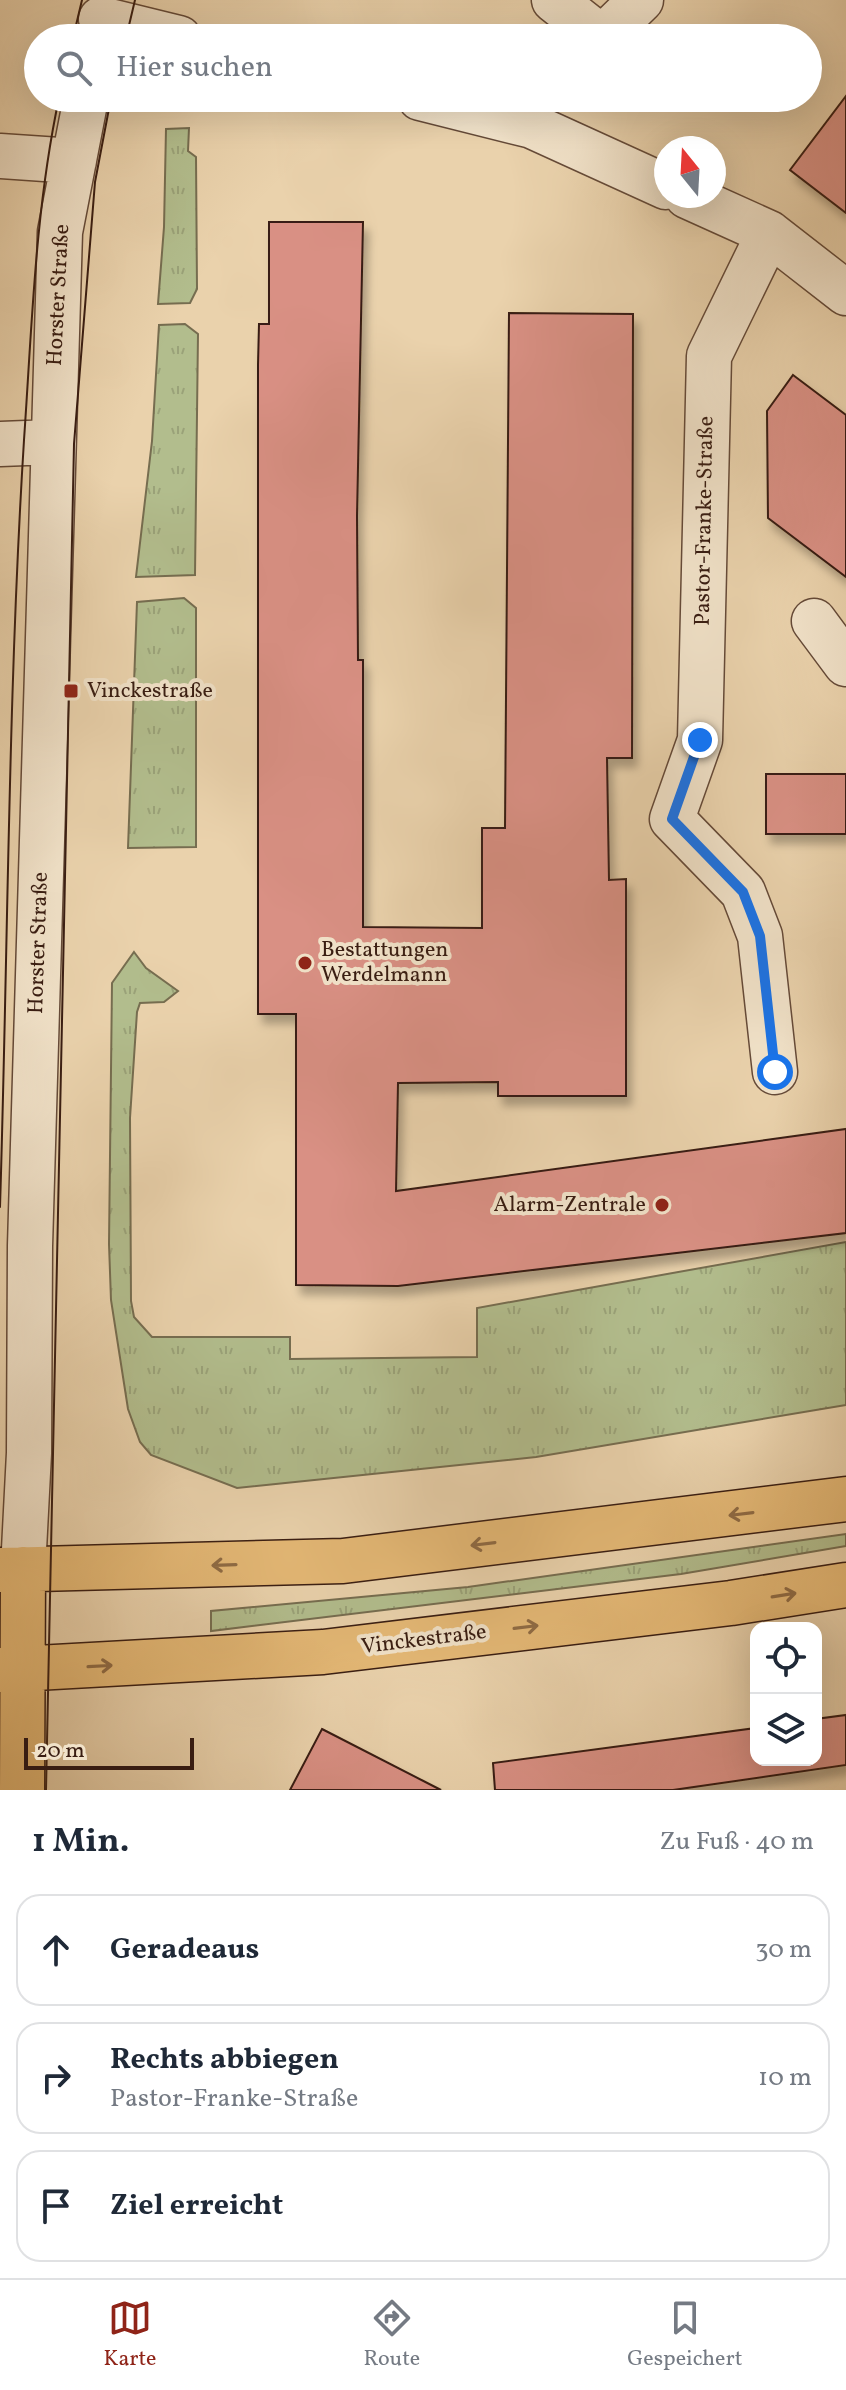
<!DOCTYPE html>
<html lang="de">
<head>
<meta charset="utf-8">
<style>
	body { margin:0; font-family:Vollkorn,serif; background:#f6f6f7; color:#1f2937 }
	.controls { position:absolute; right:24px; bottom:24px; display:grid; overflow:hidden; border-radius:16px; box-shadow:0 8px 32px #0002 }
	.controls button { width:72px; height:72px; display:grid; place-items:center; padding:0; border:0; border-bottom:2px solid #e0e1e3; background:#fff; color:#1f2937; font:40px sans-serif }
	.compass { position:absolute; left:654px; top:136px; width:72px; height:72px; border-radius:50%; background:#fff; box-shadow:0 8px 32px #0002; rotate:342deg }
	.scale { position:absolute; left:24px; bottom:20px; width:170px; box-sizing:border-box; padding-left:8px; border:4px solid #391d12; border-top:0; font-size:22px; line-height:28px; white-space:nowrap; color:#391d12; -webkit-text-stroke:6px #f1e2c9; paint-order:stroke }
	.stop { position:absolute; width:24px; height:24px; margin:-18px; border:6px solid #1a73e8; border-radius:50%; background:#fff }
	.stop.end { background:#1a73e8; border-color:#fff; box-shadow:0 2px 8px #0008 }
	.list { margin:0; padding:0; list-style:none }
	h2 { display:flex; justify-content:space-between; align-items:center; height:104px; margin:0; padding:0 32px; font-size:34px }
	h2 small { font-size:26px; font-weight:400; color:#747a83 }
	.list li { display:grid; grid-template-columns:52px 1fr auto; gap:24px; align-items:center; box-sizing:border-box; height:112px; margin:0 16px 16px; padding:0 16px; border:2px solid #e0e1e3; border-radius:24px }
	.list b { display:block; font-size:30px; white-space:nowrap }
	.list p { margin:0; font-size:26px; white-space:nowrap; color:#747a83 }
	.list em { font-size:26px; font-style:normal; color:#747a83 }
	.icon { flex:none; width:44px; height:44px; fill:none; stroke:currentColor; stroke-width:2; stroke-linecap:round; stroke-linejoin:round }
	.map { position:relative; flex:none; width:846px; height:1790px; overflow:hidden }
	.search { position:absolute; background:#fff; box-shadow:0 8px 32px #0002; left:24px; right:24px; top:24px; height:88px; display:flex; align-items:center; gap:20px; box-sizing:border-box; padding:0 28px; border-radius:44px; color:#747a83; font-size:30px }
	.sheet { height:488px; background:#fff }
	nav { display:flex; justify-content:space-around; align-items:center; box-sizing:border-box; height:112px; border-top:2px solid #e0e1e3; background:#fff; font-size:22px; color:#747a83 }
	nav a { display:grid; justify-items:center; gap:4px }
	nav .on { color:#8f2418 }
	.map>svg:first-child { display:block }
	.grass { fill:url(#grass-tufts); stroke:#766d50; stroke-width:2 }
	.building { fill:#d99084; stroke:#391d12; stroke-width:2; filter:url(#shadow) }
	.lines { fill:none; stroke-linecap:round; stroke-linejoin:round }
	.minor-casing { stroke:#654a38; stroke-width:47 }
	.major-casing { stroke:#391d12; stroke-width:47 }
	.minor { stroke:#f1e2c9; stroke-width:44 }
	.major { stroke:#e5b976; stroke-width:44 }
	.tram { stroke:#391d12; stroke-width:2 }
	.oneway { stroke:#8f6b44 }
	.route { stroke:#1a73e8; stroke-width:10 }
	.poi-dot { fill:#8f2418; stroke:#f1e2c9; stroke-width:3 }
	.labels { text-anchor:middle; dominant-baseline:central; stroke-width:8; stroke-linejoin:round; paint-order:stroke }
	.street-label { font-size:22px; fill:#391d12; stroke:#f1e2c9 }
	.poi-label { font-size:22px; fill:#391d12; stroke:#f1e2c9; text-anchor:start }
</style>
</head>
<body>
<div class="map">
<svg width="846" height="1790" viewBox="0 0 846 1790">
	<defs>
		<pattern id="grass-tufts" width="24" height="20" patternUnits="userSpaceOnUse" patternTransform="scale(2)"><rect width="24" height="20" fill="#b2bd8d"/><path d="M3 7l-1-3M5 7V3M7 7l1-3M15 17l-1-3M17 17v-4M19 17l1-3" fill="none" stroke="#9aa279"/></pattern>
		<filter id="shadow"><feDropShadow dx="5" dy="9" stdDeviation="4" flood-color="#0004"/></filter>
	</defs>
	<rect width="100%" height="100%" fill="#ead2ac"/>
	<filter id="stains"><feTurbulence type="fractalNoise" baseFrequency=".0025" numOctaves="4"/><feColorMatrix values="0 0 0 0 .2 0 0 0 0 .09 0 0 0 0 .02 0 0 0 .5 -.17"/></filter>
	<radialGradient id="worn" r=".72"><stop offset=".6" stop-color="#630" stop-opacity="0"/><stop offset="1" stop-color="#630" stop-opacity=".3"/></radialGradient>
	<!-- grass -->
	<path class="grass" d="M189,128l-1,23 8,6 1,132 -7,14 -32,1 6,-77 2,-98z
		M185,324l13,10 -3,241 -59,2 16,-136 7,-116z
		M184,598l12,10v239l-68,1 9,-246z
		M134,952l12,16 32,23 -14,11 -24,1 -3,9 -7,106 1,183 3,16 18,20h138v22l187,-2v-49l369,-66v163l-310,52 -299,31 -86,-33 -11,-13 -12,-33 -17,-109 -2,-56 3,-261z
		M846,1534v12l-165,28 -470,57v-20l257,-24z"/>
	<!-- building -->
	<path class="building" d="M846,96v117l-56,-43z
		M269,222h94l-6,294 1,144h5v267l119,1v-100h23l4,-515 124,1 -1,444h-25l2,122 17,-1v217h-128v-14l-100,1 -2,108 450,-62v104l-448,53 -102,-1v-271h-38v-649l1,-41h10z
		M793,375l53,40v162l-78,-59 -1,-107z
		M766,774h80v60h-80z
		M846,1715v50l-173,25h-178l-2,-27 263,-35v32h60v-41z
		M322,1729l119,61h-151z"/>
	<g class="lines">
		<defs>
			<path id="minor" d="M554,0l48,38
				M101,19l78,19
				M602,38l39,-38
				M420,98l112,28 134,61
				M0,156l74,5
				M687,196l82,37 77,60
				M769,233l-60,123 -9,384 -28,79 71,73 17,44 15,136
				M0,444l52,-2
				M814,621l32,43
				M23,1569l6,-116 1,-207 30,-1014 26,-134"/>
			<path id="major" d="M0,1570l343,-9 503,-62
				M0,1670l323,-18 408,-49 115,-18
				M22,1790l1,-221"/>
		</defs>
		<!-- minor casing -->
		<use href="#minor" class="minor-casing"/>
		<!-- major casing -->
		<use href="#major" class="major-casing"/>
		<!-- minor -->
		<use href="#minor" class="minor"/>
		<!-- major -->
		<use href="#major" class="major"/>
		<!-- tram -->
		<path class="tram" d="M73,38l9,-38
			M126,38l9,-38
			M0,1207c8,-256 8,-512 24,-767 8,-115 11,-229 35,-342
			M46,1790l28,-1346 21,-262 16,-84"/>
	</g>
	<!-- one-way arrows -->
	<defs><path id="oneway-shaft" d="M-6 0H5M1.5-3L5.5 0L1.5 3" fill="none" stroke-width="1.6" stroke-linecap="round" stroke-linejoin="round" transform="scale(2)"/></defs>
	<g class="oneway">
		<use href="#oneway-shaft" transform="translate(741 1514) rotate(173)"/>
		<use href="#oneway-shaft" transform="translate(483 1544) rotate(173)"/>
		<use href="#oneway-shaft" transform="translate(224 1565) rotate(178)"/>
		<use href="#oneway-shaft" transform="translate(784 1595) rotate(-9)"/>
		<use href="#oneway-shaft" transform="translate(526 1627) rotate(-7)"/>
		<use href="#oneway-shaft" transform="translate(100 1666) rotate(-3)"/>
	</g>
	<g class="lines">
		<!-- route -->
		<path class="route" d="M700,740l-28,79 71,73 17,44 15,136"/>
	</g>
	<!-- markers -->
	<g class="poi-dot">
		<rect x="63" y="683" width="16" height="16" rx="4"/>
		<circle cx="305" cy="963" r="8"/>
		<circle cx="662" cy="1205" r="8"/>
	</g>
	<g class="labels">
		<!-- street labels -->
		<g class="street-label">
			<text transform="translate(59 295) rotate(-87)">Horster Straße</text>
			<text transform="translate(705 521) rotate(-89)">Pastor-Franke-Straße</text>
			<text transform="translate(39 943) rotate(-88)">Horster Straße</text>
			<text transform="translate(424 1640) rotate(-7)">Vinckestraße</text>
		</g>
		<!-- poi labels -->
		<g class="poi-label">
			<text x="87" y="691">Vinckestraße</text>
			<text x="321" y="950">Bestattungen<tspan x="321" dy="25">Werdelmann</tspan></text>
			<text x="646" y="1205" text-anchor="end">Alarm-Zentrale</text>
		</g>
	</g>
	<rect width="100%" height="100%" filter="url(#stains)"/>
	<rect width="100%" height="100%" fill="url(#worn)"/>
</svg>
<div class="controls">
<button><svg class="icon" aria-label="locate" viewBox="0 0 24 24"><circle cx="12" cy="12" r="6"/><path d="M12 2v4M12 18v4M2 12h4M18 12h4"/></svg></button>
<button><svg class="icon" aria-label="layers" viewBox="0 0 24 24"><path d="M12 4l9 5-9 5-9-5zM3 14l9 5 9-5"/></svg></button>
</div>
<svg class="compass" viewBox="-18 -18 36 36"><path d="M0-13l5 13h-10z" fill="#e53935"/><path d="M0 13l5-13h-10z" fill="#747a83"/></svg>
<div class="scale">20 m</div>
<div class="stop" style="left:775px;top:1072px"></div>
<div class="stop end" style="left:700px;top:740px"></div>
<div class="search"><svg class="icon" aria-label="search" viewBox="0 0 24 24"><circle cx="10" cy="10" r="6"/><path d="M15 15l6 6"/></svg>Hier suchen</div>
</div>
<section class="sheet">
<h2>1 Min.<small>Zu Fuß · 40 m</small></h2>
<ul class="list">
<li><svg class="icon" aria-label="ahead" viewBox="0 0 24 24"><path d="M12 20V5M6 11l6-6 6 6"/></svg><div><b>Geradeaus</b></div><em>30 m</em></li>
<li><svg class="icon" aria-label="right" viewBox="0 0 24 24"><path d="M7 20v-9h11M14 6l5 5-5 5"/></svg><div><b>Rechts abbiegen</b><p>Pastor-Franke-Straße</p></div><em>10 m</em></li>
<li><svg class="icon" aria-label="arrive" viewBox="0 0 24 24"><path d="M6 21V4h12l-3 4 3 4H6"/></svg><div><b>Ziel erreicht</b></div></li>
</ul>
</section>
<nav>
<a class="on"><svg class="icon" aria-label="map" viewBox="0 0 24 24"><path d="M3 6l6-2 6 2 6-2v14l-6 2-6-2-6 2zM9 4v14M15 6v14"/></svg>Karte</a>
<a><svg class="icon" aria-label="directions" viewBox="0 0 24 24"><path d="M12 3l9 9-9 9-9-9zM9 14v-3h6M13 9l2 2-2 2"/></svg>Route</a>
<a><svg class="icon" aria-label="saved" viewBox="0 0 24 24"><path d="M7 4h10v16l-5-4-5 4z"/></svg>Gespeichert</a>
</nav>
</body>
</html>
